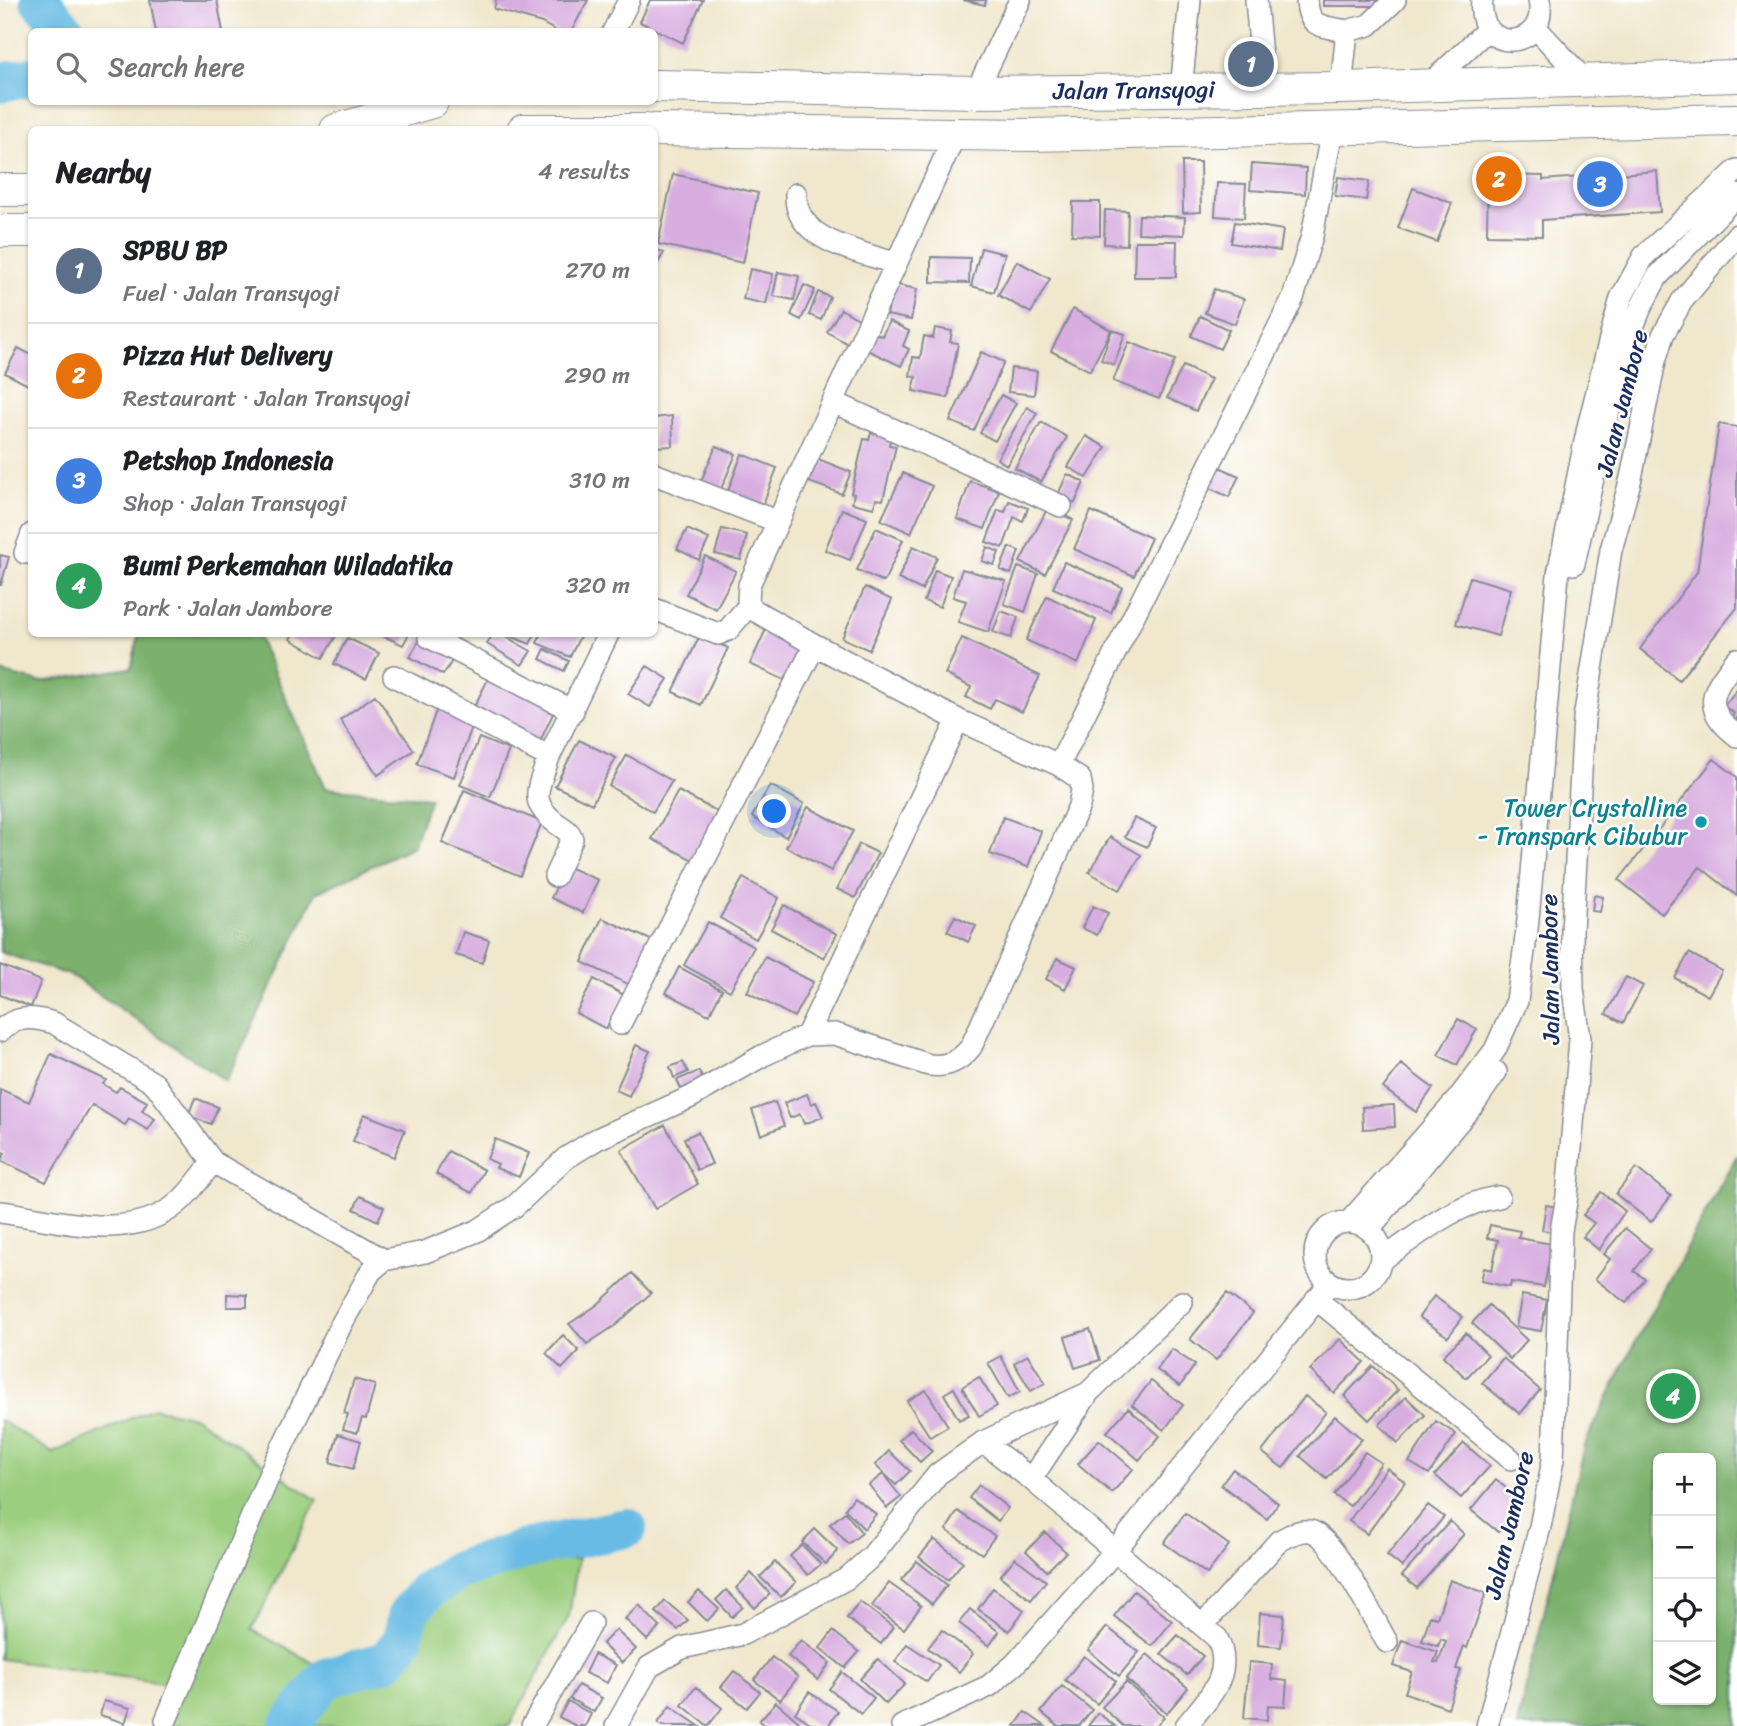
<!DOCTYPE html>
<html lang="en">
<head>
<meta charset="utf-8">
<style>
	body { margin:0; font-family:Sriracha,sans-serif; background:#f6f6f6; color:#202124 }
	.controls { position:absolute; right:21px; bottom:21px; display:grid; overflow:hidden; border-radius:10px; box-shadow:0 2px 5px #0004 }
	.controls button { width:63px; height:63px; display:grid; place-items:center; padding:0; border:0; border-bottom:2px solid #e0e0e0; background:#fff; color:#202124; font:35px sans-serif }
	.you { position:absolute; left:775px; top:812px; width:24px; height:24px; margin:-18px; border:5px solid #fff; border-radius:50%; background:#1a73e8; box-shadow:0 0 0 10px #1a73e833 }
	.badge { display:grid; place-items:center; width:46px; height:46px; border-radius:50%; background:#2563eb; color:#fff; font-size:23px; font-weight:700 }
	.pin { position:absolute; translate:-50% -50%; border:4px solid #fff; box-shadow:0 2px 7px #0006 }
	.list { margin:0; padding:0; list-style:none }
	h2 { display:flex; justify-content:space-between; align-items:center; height:91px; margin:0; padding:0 28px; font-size:30px }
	h2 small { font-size:23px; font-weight:400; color:#757577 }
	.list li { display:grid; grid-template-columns:46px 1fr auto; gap:21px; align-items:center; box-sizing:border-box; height:105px; padding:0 28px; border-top:2px solid #e0e0e0 }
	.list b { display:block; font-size:26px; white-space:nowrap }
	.list p { margin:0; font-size:23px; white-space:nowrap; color:#757577 }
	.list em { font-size:23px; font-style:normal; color:#757577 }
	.icon { flex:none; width:38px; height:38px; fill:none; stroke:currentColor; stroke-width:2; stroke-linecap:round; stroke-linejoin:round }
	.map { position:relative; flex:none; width:1737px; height:1726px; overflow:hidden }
	.search { position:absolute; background:#fff; box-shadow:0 2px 5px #0004; left:28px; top:28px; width:630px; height:77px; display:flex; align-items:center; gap:18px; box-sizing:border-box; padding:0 24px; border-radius:10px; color:#757577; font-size:26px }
	.panel { position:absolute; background:#fff; box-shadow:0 2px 5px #0004; left:28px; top:126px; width:630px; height:511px; border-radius:10px }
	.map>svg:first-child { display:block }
	.green { fill:#9bce7e; stroke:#5b7e6e; stroke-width:2 }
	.forest { fill:#7cb16d; stroke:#4c7066; stroke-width:2; fill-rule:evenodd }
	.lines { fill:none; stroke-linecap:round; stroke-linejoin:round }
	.river { stroke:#68bbe4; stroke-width:40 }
	.building { fill:#d8aee0 }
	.minor-casing { stroke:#868b95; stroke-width:24 }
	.highway-casing { stroke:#868b95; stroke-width:34 }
	.minor { stroke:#fff; stroke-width:21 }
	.highway { stroke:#fff; stroke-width:32 }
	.culture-dot { fill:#0f9aa8; stroke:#fff; stroke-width:2.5 }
	.labels { text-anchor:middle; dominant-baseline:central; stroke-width:5; stroke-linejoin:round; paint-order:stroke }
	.street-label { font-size:24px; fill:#1b2f5e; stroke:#fff }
	.culture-label { font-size:24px; fill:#0d838f; stroke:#fff; text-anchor:end }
</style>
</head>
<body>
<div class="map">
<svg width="1737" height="1726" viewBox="0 0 1737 1726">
	<rect width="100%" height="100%" fill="#fff"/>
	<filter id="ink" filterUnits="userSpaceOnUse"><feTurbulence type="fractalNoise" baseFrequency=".0143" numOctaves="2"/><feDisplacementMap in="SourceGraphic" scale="14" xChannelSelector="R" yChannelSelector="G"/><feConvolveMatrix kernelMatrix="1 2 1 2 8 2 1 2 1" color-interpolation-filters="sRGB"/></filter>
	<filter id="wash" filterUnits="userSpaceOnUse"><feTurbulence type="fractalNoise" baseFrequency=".00686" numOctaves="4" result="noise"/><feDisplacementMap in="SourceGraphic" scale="28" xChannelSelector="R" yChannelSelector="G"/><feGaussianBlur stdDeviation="1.57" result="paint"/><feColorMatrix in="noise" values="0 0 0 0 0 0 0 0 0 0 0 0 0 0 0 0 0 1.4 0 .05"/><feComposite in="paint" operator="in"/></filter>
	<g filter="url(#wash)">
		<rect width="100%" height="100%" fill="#f0e7cc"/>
		<!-- green -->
		<path class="green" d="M154,1408l41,9 122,83 -65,130 97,52 131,-117 98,-6 -9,57 -60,110h-350l17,-41 -176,-26v-239l53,33z"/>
		<!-- forest -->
		<path class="forest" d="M139,634h118l69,154 104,10 -17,48 -97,47 -90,188 -154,-105 -72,-24v-280l40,10 91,-14z
			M1737,1155v571h-220l67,-280 49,-100zM1658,1458h53v242h-53z"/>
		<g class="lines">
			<!-- river -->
			<path class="river" d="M40,0l26,32
				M0,82l32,-5
				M289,1726l37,-48 60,-17 17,-21 5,-27 19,-22 30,-20 72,-23 98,-20"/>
		</g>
		<g id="blocks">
			<!-- building -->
			<path class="building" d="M150,0h67l6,32h-67z
				M496,0h92l-17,32h-13l-16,-9 -48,-14z
				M650,0h53l-20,43 -43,-21z
				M963,0h23l-1,5z
				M1323,0h65v6h-65z
				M1182,162h18l1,50 -18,1z
				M1252,164l54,4 -1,26 -55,-4z
				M1657,171l3,41 -118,8v16l-55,-1 1,-60 55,1v4z
				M673,174l85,19 -15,70 -85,-19z
				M1338,177l31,4 -3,19 -31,-4z
				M1217,183l29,1 -2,34 -29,-2z
				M1413,188l39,15 -15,39 -39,-14z
				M1073,202h27v34l-28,-1z
				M1105,210l23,1 -1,34 -23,-1z
				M1139,215l46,2 -1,18 -46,-2z
				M1235,222l48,8 -3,21 -49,-8z
				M1135,241h42l-1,36h-42z
				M654,248l10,5 -10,16z
				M981,248l24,6 -11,38 -23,-6z
				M931,257l39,1 -1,25 -38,-1z
				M1017,261l33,18 -19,34 -33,-18z
				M750,269l23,5 -7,30 -23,-5z
				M778,272l21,4 -5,24 -21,-4z
				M893,284l24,5 -6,31 -24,-5z
				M804,285l11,5 -14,30 -10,-5z
				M1214,289l30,10 -9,25 -30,-11z
				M818,292l12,5 -9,23 -12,-5z
				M841,309l21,12 -14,23 -21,-12z
				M1073,309l38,21 -21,41 -39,-20z
				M1200,316l29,14 -9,19 -29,-13z
				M889,321l20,10 -6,15 6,3 -8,17 -36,-17 8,-17 9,4z
				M935,328l17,3 -2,11 8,1 -10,55 -35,-7 3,-14 -6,-1 3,-19 7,1 4,-22 9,2z
				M1112,330l13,4 -11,31 -13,-5z
				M1129,342l46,18 -16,39 -46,-18z
				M18,348l14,7v32l-27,-14z
				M981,352l23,10 -30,69 -24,-10z
				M1183,366l28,13 -15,32 -29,-13z
				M1011,368l26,3 -3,24 -26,-3z
				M1001,395l15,8 -21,38 -15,-8z
				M1027,407l10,6 -30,52 -10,-6z
				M672,416l1,30 -19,1v-29z
				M1041,422l26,15 -26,45 -26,-14z
				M1719,424l18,3v181l-58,72 -39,-31 57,-77z
				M871,433l20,4 -2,8 7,1 -13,54 -7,-1 -2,9 -22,-5 2,-9 -3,-1 13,-54 5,1z
				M1086,436l20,11 -19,31 -19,-11z
				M716,446l20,8 -15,35 -20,-8z
				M742,454l35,14 -14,36 -35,-13z
				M818,459l33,13 -9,22 -33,-12z
				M1213,464l26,12 -10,21 -26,-12z
				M903,473l29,13 -21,47 -30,-13z
				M1067,474l17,8 -9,21 -17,-8z
				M970,481l29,10 -14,38 -28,-10z
				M1009,501l19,7 -5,13 -9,-4 -11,31 -17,-6 12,-32 7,2z
				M1048,507l25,13 -28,54 -25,-12z
				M842,509l25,10 -17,41 -25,-10z
				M1091,511l60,27 -17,38 -60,-27z
				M876,528l27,12 -19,42 -27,-12z
				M687,529l22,10 -10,21 -22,-11z
				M722,529l25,6 -6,25 -26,-6z
				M913,546l24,11 -15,33 -24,-11z
				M987,547l12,5 -5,13 -12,-4z
				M1009,547l10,4 -8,23 -11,-4z
				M0,555l9,2 -8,28h-1z
				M705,556l31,15 -20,38 -30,-15z
				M1064,562l58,25 -11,26 -58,-25z
				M1018,567l20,7 -13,38 -21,-8z
				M962,569l44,12 -18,51 -30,-10 8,-21 -13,-4z
				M935,570l16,6 -11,31 -16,-6z
				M1470,577l41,12 -13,47 -42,-12z
				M865,587l27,13 -23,50 -27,-12z
				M1047,596l49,24 -18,44 -52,-24z
				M1001,611l17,6 -7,21 -18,-6z
				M767,627l43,20 -17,37 -43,-20z
				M293,634h44l-14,24 -33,-19z
				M379,634h30l-6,11z
				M493,634h8l30,17 -9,14 -35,-21z
				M505,634h30l-5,10z
				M541,634h40l-11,23 -33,-14z
				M700,635l28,13 -27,57 -28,-13z
				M421,637l34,19 -12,19 -33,-18z
				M347,638l32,15 -13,26 -32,-15z
				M962,638l78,38 -18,36 -27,-13 -5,10 -24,-12 5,-10 -26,-13z
				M545,649l24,12 -5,10 -24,-12z
				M647,666l21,13 -18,28 -22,-13z
				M490,675l66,32 -17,37 -67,-33z
				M1737,689v32l-5,-4 2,-4 -10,-7z
				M375,695l39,55 -36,25 -38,-55z
				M437,708l37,13 -20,56 -37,-13z
				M479,738l30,12 -19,47 -30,-12z
				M579,740l37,18 -24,46 -37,-18z
				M627,755l45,26 -19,31 -44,-26z
				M1714,759l23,18v119l-37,-29 -38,47 -43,-34z
				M770,785l34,19 -18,33 -34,-20z
				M464,790l78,32 -22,54 -78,-33z
				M678,791l40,21 -25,48 -41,-21z
				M808,807l45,24 -22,40 -45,-24z
				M1003,817l38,14 -13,36 -38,-13z
				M1134,818l22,10 -9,19 -22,-10z
				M1110,837l31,18 -21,35 -31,-18z
				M859,844l19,9 -23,45 -18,-9z
				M566,866l32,14 -15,33 -32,-15z
				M743,878l36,20 -23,41 -36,-21z
				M1594,895l9,2 -3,15 -8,-1z
				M784,905l53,29 -13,24 -53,-29z
				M1093,906l15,7 -11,22 -15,-7z
				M955,916l21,10 -8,16 -21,-11z
				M602,918l51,23 -21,45 -50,-24z
				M708,922l46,25 -24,44 -46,-26z
				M463,932l26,8 -7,23 -26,-8z
				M1689,953l33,18 -14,25 -33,-18z
				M765,957l48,25 -19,35 -47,-25z
				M1057,958l19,9 -11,22 -19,-10z
				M0,965l41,16 -10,26 -31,-12z
				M679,967l43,23 -13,25 -43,-22z
				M1626,977l17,9 -20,37 -17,-9z
				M594,979l30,16 -18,34 -30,-16z
				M1458,1019l19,10 -20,36 -19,-10z
				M636,1045l14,6 -21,45 -13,-6z
				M51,1054l55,26 -3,4 13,8 4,-5 27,15 -5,9 13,8 -7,11 -19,-11 -4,6 -33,-20 -46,77 -45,-21 4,-8 -5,-2v-62l29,13z
				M683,1062l5,10 -14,6 -4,-11z
				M1401,1064l32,24 -17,24 -33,-24z
				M699,1071l4,9 -22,9 -4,-9z
				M807,1094l4,10 5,-2 7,15 -19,7 -4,-10 -10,4 -6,-15z
				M195,1098l23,9 -7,17 -23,-8z
				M775,1102l9,24 -23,9 -9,-25z
				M1394,1105l1,22 -32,2 -1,-22z
				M364,1114l41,16 -11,27 -41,-16z
				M665,1125l33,59 -43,25 -34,-59z
				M698,1132l14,32 -15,6 -13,-32z
				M495,1139l34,14 -10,24 -23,-9 2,-4 -11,-5z
				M448,1151l36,19 -12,23 -36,-19z
				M1636,1168l35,28 -20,26 -35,-28z
				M1601,1192l24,19 -26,39 -16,-13 11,-14 -11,-8z
				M360,1196l24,11 -6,14 -24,-12z
				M1546,1205l13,2 -5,25 -12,-2z
				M1490,1225l30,6 -2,7 34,6 -8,43 -33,-5 -1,5 -29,-6 3,-13 8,2 6,-30 -11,-2z
				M1625,1228l26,21 -17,22 11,8 -19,24 -31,-24 15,-20 -6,-5z
				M632,1273l19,20 -35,32 -29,19 -18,-20 28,-19z
				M1227,1293l26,20 -37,47 -26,-21z
				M227,1294l20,1v12h-20z
				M1522,1295l25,5 -6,31 -25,-4z
				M1434,1296l29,21 -15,20 -29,-20z
				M1489,1305l38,35 -17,19 -38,-36z
				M1090,1329l10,31 -25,8 -10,-31z
				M1466,1333l22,22 -22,23 -23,-22z
				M563,1335l16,16 -17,18 -16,-16z
				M1340,1339l24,23 -30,31 -24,-23z
				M1172,1349l23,16 -15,21 -23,-16z
				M1028,1355l17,28 -14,8 -17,-28z
				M1001,1356l19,36 -12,6 -20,-35z
				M1503,1358l37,32 -20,24 -38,-31z
				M1373,1366l25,24 -29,30 -25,-24z
				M979,1377l18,29 -18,10 -17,-29z
				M354,1379l21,6 -9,34 -4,-1 -5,15 -14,-4 5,-15 -4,-1z
				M1151,1381l32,24 -19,25 -32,-25z
				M954,1388l15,27 -10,5 -15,-26z
				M926,1390l22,36 -18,11 -23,-36z
				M1305,1396l21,16 -43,56 -21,-16z
				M1406,1397l19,18 -27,28 -19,-18z
				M1128,1408l32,28 -21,24 -32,-28z
				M1335,1416l27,23 -35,40 -27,-23z
				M1436,1421l20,13 -27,40 -20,-12z
				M911,1429l21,22 -12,11 -21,-22z
				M338,1434l23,7 -8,28 -23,-7z
				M1099,1440l34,29 -21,24 -34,-29z
				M1464,1443l26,23 -29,32 -26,-23z
				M889,1451l21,20 -14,14 -21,-20z
				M1365,1452l16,11 -31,43 -16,-11z
				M1387,1468l18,14 -38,52 -18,-13z
				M1233,1469l45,34 -11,16 -46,-34z
				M883,1474l18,23 -14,11 -18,-23z
				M1496,1480l27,22 -25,30 -27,-22z
				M979,1485l29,23 -10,13 -29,-23z
				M854,1497l22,17 -12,15 -19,-20z
				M1428,1505l16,12 -42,50 -15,-12z
				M958,1511l37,25 -13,18 -36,-24z
				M845,1512l17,21 -14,11 -18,-20z
				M1185,1513l44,32 -22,29 -43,-31z
				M1450,1521l14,13 -47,54 -15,-12z
				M815,1529l23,22 -12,13 -24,-22z
				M1045,1532l21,20 -19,19 -21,-20z
				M934,1539l29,23 -15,18 -29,-23z
				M802,1545l19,19 -13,11 -18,-19z
				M1015,1558l31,23 -15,19 -31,-24z
				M917,1561l30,24 -15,19 -31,-24z
				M775,1562l21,20 -15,15 -21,-20z
				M751,1573l19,21 -15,14 -19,-20z
				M1450,1580l36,13 -19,55 -3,-2 -8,23 5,1 -13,38 -43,-15 7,-21 -19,-6 9,-26 36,12 -4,10 4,1 8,-22 -5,-2 -3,7 -16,-5 8,-25 7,2z
				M889,1583l32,23 -17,23 -32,-23z
				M993,1588l31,22 -15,21 -31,-22z
				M726,1590l17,17 -11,10 -16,-17z
				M699,1591l20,18 -12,12 -19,-19z
				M1134,1591l38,30 -20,25 -38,-30z
				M665,1601l23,19 -10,10 -22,-18z
				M860,1602l33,25 -12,17 -34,-26z
				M639,1605l21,22 -13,13 -22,-21z
				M970,1609l29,23 -10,14 -30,-23z
				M1260,1613l24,2 -3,32 -23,-2z
				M1107,1627l32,25 -20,24 -31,-26z
				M616,1630l20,19 -14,14 -20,-19z
				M942,1630l31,24 -14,18 -31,-24z
				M833,1631l26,21 -14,16 -25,-20z
				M1178,1635l25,21 -16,19 -26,-21z
				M801,1640l29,23 -12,17 -30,-24z
				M907,1644l32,21 -12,17 -32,-20z
				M594,1654l22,11 -9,18 -22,-10z
				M1147,1654l41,34 -21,25 -41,-34z
				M1084,1656l32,25 -19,23 -32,-24z
				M772,1657l26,20 -18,23 -26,-20z
				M878,1659l27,25 -19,20 -26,-25z
				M1249,1662l23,2 -1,15 16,2 -2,25 -17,-1 -1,15 -23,-2z
				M734,1671l26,21 -13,16 -26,-21z
				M842,1672l32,26 -13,16 -32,-25z
				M1126,1682l38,35 -8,9h-33l-21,-19z
				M578,1685l24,13 -8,14 -24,-13z
				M1062,1686l30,24 -13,16h-21l-17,-14z
				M696,1687l26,21 -14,18 -26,-21z
				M809,1692l29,19 -10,15h-13l-20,-13z
				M104,1701l26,7 -5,15 -25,-8z
				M568,1701l23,13 -6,12h-9l-17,-9z
				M776,1702l24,21 -2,3h-33l-6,-5z
				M670,1706l29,20h-37l-4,-3z
				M1025,1712l20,14h-30z
				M1098,1713l17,13h-27z"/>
		</g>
	</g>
	<g filter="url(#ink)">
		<use href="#blocks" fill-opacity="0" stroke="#868b95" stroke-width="2"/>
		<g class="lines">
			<defs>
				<path id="minor" d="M1256,0l8,89
					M1307,0c1,29 16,26 40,31l-6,57
					M1482,0c-6,57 68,50 57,0
					M1536,28l49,53
					M1347,31l22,-6 26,-25
					M613,32l16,-32
					M1429,85l58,-55
					M1181,90l9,-90
					M976,92l44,-92
					M796,194c-2,47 63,57 98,69
					M833,402l228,104
					M654,474l122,47
					M25,553l7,-19
					M1574,564l30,-135 25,-92 12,-30 16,-30 80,-82
					M654,609l64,25 10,-4 21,-25
					M429,637l144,74
					M815,645l-63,-36 -4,-9 1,-15 206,-450
					M1737,659c-25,31 -37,48 0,77
					M394,676l155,81 59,-123
					M549,757c-10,30 -22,44 7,66 7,5 14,8 16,16l-17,37
					M1059,765l234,-467 19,-62 20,-106
					M0,1031c16,-16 33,-14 54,-8l101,61 58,78 171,98
					M807,1035l151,-315
					M0,1212c56,7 130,32 178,-9 13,-11 24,-28 35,-41
					M1349,1222l108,-122 38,-50 22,-49 10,-71 31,-356 30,-147 24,-96 9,-33 23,-42 93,-86
					M1315 1255a33 33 0 1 1 66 0a33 33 0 1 1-66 0Z
					M1369,1229l107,-128 20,-29
					M1381,1260c37,-24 73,-57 118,-63
					M1316,1299l195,160
					M983,1442l48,37 186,159c18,37 -9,60 -31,88
					M1031,1479l56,-84
					M1203,1625l76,-84c10,-5 20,-12 31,-10 22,3 64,89 77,111
					M166,1720l107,-254 68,-141 30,-54 13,-11 41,-8 52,-21 38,-25 51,-48 31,-19 94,-42 71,-41 45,-21 28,-1 94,31c18,2 30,-3 42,-18l108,-241 3,-16 -2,-11 -21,-14 -101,-45 -143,-75 -195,379
					M532,1726l59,-103
					M616,1726l33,-59 33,-19 61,-14 103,-55 25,-22 67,-83 45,-32 105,-49 94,-91
					M902,1726l87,-40 26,-22 100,-113 214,-267
					M1487,1726l53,-199 13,-67 8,-229 6,-35 13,-157 -7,-50 -1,-58 12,-212 27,-169 20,-72 24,-117 8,-26 19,-34 55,-66"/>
				<g id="highway">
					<path id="s1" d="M654,86l322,6 365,-4 396,-12"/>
					<path d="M336,130l96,-28"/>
					<path d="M523,130h122"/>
					<path d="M654,130l376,5 707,-15"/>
					<path d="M0,190h32"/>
					<path d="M0,231h32"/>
				</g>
			</defs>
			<!-- minor casing -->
			<use href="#minor" class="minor-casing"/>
			<!-- highway casing -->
			<use href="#highway" class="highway-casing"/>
			<!-- minor -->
			<use href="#minor" class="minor"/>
			<!-- highway -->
			<use href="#highway" class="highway"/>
		</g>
	</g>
	<!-- markers -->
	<circle class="culture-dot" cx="1701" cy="822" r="7"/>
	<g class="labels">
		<!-- street labels -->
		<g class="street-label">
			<text stroke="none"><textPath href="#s1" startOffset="480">Jalan Transyogi</textPath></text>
			<text transform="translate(1622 403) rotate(-76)">Jalan Jambore</text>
			<text transform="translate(1550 969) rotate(-91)">Jalan Jambore</text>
			<text transform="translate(1509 1525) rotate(-77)">Jalan Jambore</text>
		</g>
		<!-- culture labels -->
		<g class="culture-label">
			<text x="1687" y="808">Tower Crystalline<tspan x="1687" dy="28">- Transpark Cibubur</tspan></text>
		</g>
	</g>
</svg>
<div class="controls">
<button>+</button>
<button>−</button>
<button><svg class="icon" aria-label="locate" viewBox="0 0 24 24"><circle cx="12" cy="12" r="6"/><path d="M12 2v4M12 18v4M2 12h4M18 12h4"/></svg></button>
<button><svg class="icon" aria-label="layers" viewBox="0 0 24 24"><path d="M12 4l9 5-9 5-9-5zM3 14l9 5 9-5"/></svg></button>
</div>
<div class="you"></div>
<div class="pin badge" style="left:1251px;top:64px;background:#5c6f8a">1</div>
<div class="pin badge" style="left:1499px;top:179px;background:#e8710a">2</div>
<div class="pin badge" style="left:1600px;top:184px;background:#3f7fe0">3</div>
<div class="pin badge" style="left:1673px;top:1396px;background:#2e9e5b">4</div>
<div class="search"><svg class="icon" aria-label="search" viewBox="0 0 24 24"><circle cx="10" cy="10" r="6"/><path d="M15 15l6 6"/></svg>Search here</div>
<section class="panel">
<h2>Nearby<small>4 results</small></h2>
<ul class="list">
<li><span class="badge" style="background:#5c6f8a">1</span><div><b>SPBU BP</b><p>Fuel · Jalan Transyogi</p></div><em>270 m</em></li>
<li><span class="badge" style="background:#e8710a">2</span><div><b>Pizza Hut Delivery</b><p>Restaurant · Jalan Transyogi</p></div><em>290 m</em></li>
<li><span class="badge" style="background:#3f7fe0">3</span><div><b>Petshop Indonesia</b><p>Shop · Jalan Transyogi</p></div><em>310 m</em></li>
<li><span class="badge" style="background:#2e9e5b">4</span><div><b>Bumi Perkemahan Wiladatika</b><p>Park · Jalan Jambore</p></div><em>320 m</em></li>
</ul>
</section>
</div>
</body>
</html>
